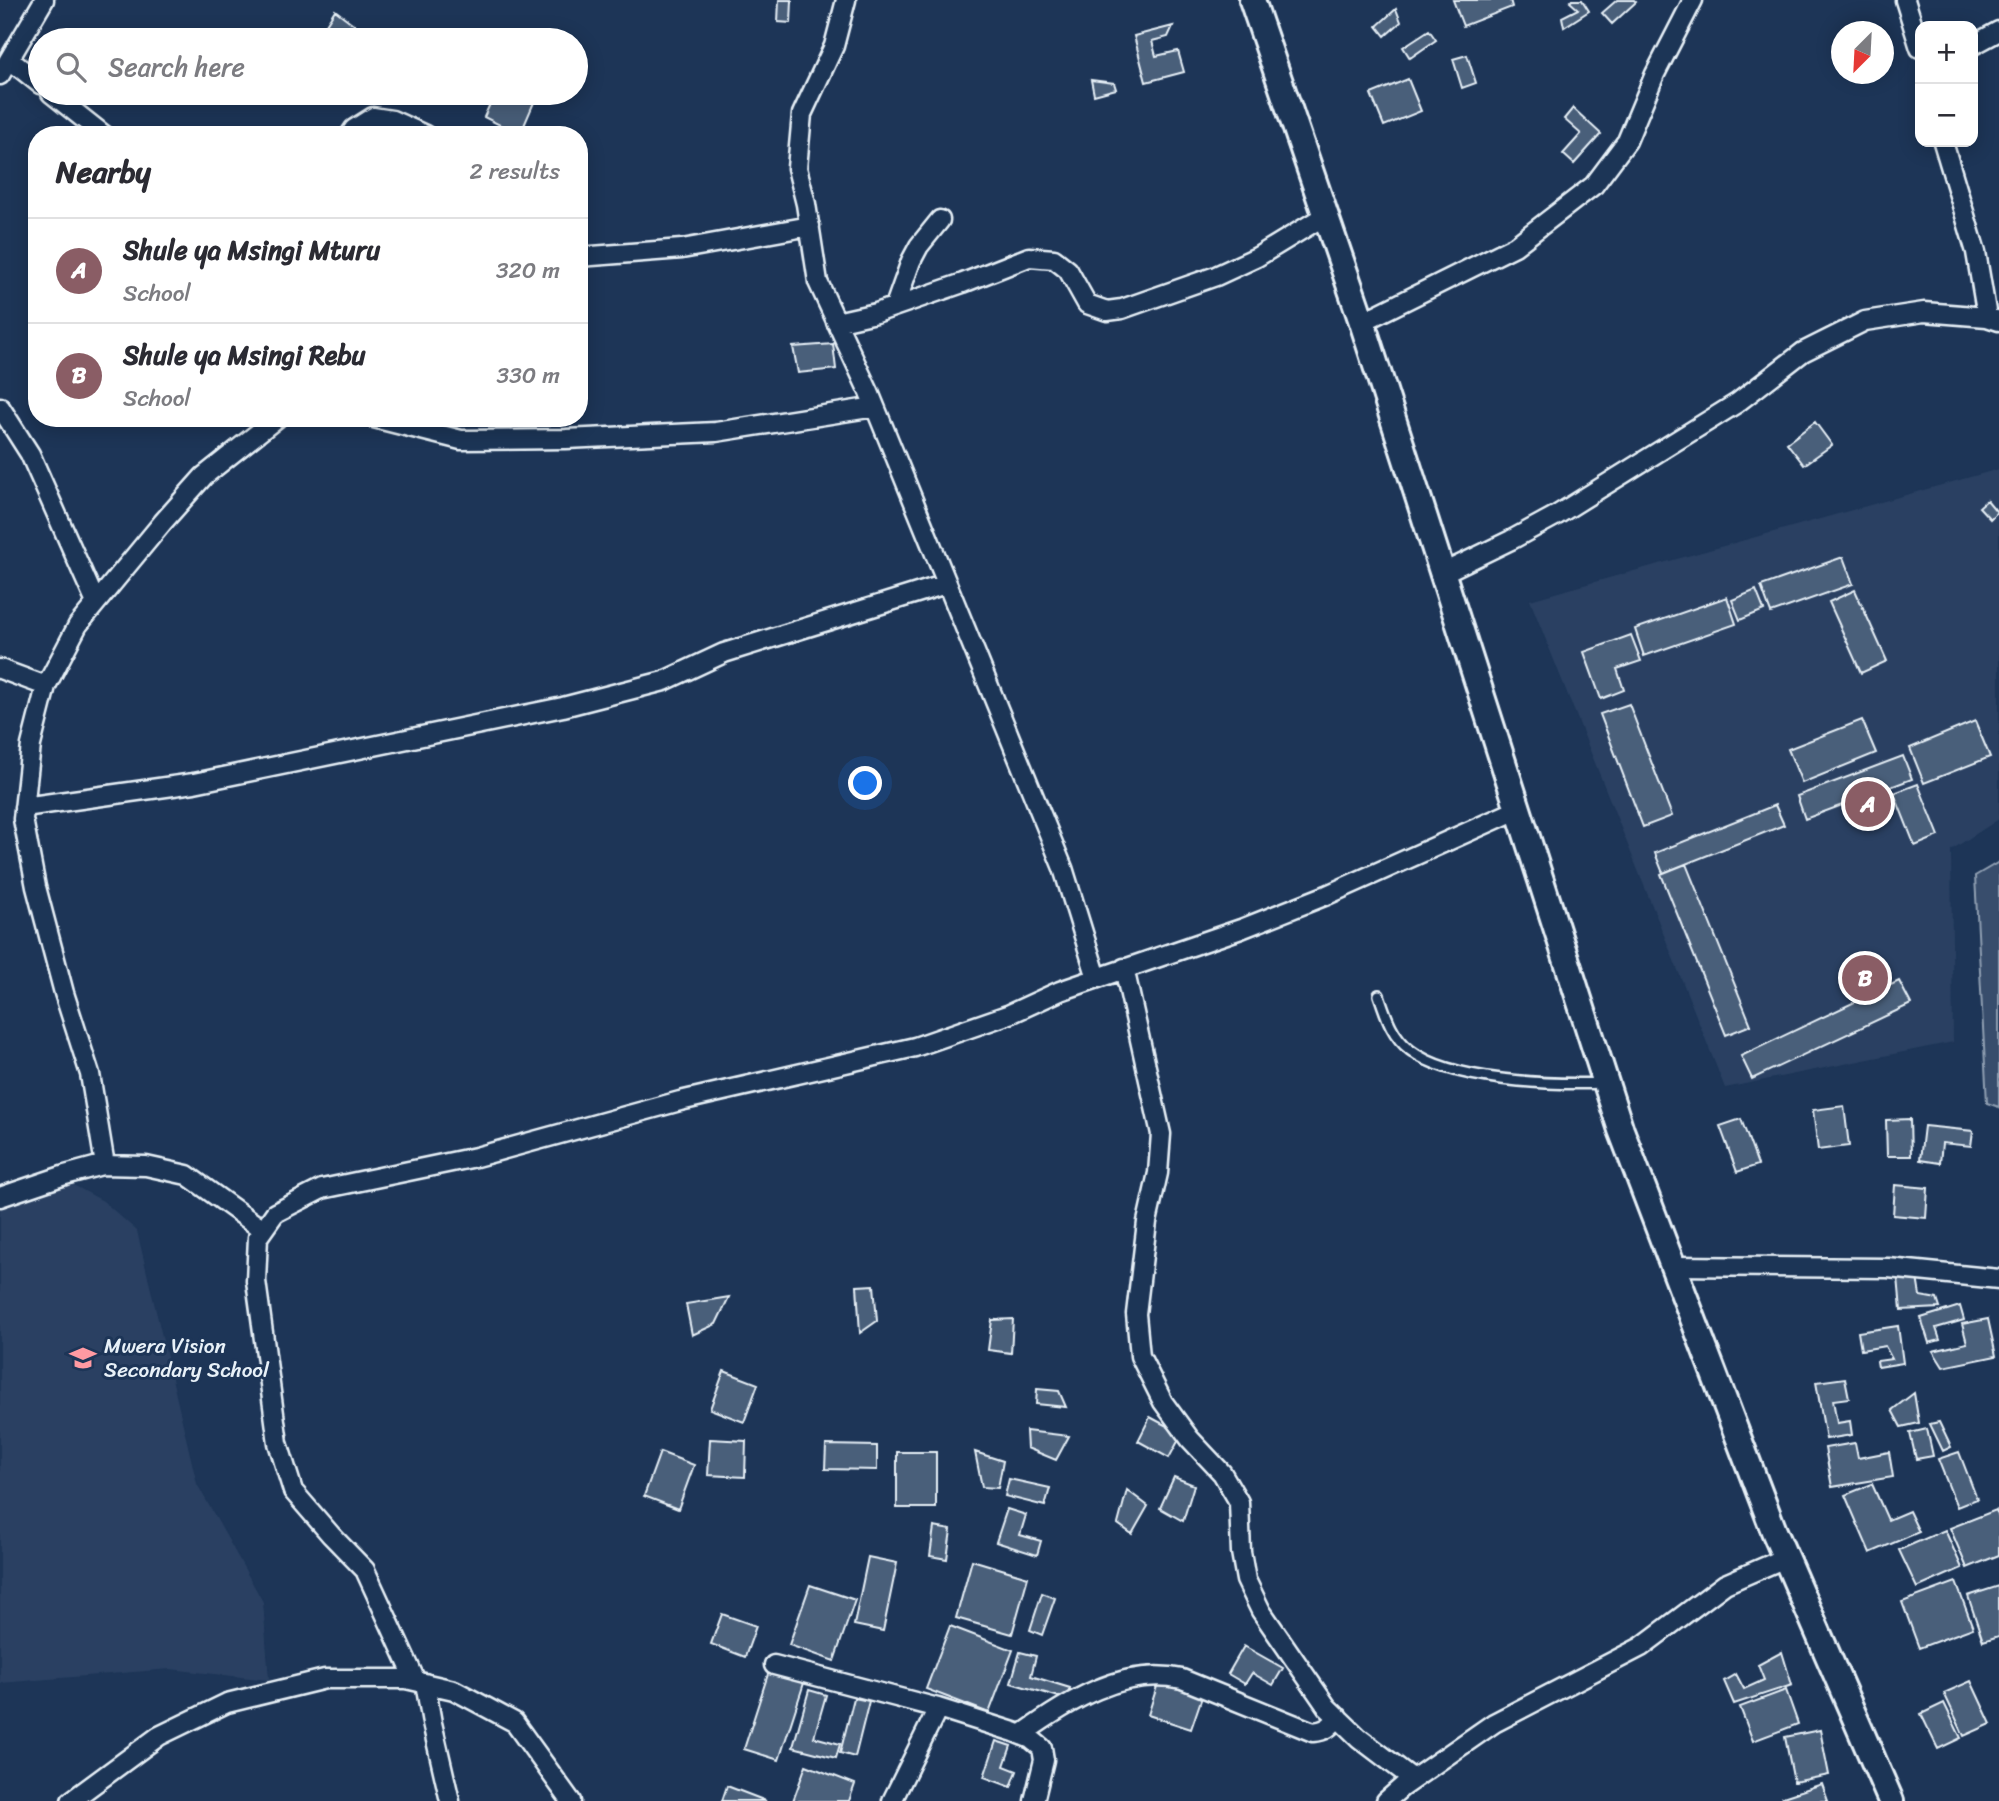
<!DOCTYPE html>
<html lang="en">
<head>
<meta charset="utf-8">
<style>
	body { margin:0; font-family:Sriracha,sans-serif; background:#f7f7f7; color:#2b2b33 }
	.controls { position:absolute; right:21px; top:21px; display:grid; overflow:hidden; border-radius:14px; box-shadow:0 4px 18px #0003 }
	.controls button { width:63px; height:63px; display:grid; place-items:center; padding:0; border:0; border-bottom:2px solid #e1e1e2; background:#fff; color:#2b2b33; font:35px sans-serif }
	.compass { position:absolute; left:1831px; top:21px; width:63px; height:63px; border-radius:50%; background:#fff; box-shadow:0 4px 18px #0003; rotate:204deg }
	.you { position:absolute; left:866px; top:784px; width:24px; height:24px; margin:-18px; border:5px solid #fff; border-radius:50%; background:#1a73e8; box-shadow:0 0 0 10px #1a73e833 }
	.badge { display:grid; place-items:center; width:46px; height:46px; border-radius:50%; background:#8a5d65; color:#fff; font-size:23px; font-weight:700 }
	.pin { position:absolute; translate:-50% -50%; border:4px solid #fff; box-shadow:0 2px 7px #0006 }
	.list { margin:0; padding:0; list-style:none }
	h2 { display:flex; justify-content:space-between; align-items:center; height:91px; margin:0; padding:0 28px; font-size:30px }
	h2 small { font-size:23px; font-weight:400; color:#7c7c81 }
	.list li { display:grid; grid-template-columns:46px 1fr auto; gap:21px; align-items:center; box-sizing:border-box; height:105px; padding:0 28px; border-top:2px solid #e1e1e2 }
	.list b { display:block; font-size:26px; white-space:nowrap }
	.list p { margin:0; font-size:23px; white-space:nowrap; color:#7c7c81 }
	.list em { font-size:23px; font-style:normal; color:#7c7c81 }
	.icon { flex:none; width:38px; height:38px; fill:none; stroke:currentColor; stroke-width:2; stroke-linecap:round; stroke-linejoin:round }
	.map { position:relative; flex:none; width:1999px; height:1801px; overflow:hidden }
	.search { position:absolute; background:#fff; box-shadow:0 4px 18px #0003; left:28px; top:28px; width:560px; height:77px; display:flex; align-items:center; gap:18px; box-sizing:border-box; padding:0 24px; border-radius:38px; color:#7c7c81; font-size:26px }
	.panel { position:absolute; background:#fff; box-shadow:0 4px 18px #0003; left:28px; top:126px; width:560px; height:301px; border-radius:28px }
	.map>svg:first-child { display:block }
	.built { fill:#2a4162 }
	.pitch { fill:#374d6c; stroke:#909fb2; stroke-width:2 }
	.building { fill:#495e7a; stroke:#e8f1f8; stroke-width:2 }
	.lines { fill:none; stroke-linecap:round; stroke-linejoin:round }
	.service-casing { stroke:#e8f1f8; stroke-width:14 }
	.minor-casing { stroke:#e8f1f8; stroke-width:23 }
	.secondary-casing { stroke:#e8f1f8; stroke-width:30 }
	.service { stroke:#1d3557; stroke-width:9 }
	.minor { stroke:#1d3557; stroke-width:18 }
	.secondary { stroke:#1d3557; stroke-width:24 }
	.labels { text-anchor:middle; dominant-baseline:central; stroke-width:6; stroke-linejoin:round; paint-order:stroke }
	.poi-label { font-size:21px; fill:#e8f1f8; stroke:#1d3557; text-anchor:start }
</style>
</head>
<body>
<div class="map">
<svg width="1999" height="1801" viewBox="0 0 1999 1801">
	<rect width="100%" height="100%" fill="#1d3557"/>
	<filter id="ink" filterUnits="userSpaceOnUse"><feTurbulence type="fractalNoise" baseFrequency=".0143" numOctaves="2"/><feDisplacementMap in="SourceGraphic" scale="14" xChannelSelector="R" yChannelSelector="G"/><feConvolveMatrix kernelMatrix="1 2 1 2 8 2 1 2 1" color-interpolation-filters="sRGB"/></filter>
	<g filter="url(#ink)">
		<!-- built -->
		<path class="built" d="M1999,469v350l-48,31 2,192 -228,46 -195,-488z
			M62,1179l41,22 34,30 60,253 66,118 6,78 -99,-11 -170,14v-483z"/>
		<!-- pitch -->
		<path class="pitch" d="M1999,862v245l-12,-4 -12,-227z"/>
		<!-- building -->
		<path class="building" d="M779,0h13l-1,23 -13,-1z
			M1453,0h57l2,7 -49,19z
			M1572,0h10l7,11 -25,16 -2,-10 16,-8 -8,-7z
			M1617,0h17l2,2 -24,22 -10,-11z
			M1396,9l5,13 -16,14 -8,-10z
			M335,10l38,29v1h-50l-5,-3z
			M1173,26l-5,11 -16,4 4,15 22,-5 6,21 -38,10 -12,-46z
			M1429,30l7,10 -26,18 -7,-11z
			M1467,55l9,28 -14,5 -9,-29z
			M1408,79l13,32 -37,15 -13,-32z
			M1091,80l23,3 2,6 -22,6z
			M495,93h43l-18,42 -36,-18z
			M1573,108l28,26 -27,30 -11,-10 18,-20 -17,-15z
			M833,344l3,25 -38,4 -5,-26z
			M1815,422l17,23 -28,20 -17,-22z
			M1987,500l10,12 -7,7 -11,-12z
			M1843,557l10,27 -82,29 -10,-27z
			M1756,590l8,20 -24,10 -8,-20z
			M1855,590l32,71 -26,12 -32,-71z
			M1727,597l9,27 -92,32 -9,-27z
			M1631,635l10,26 -24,8 7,21 -23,9 -17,-47z
			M1629,704l43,112 -29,11 -43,-113z
			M1862,720l14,33 -74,30 -14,-34z
			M1975,721l15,36 -66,26 -14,-35z
			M1903,756l9,23 -107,40 -8,-23z
			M1918,784l21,52 -24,10 -21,-53z
			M1775,805l9,20 -121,48 -8,-20z
			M1686,864l65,161 -25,10 -65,-161z
			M1899,981l12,23 -159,75 -11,-23z
			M1844,1106l5,40 -31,4 -5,-40z
			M1741,1119l17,46 -21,7 -17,-46z
			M1910,1119l1,37h-24l-1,-36z
			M1924,1126l49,5 -2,15 -29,-3 -2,20 -20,-3z
			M1895,1185l33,3 -2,30 -33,-3z
			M1916,1271l4,25 17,3 3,9 -39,2 -3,-33z
			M874,1285l3,36 -17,12 -3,-47z
			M729,1297l-13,27 -24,11 -6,-31z
			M1960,1306l4,14 -28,8 4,12 -11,3 -8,-25z
			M1013,1319l-2,34 -23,-3 4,-30z
			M1988,1319l8,37 -53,11 -10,-16 34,-8 -5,-19z
			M1898,1326l5,37 -25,4 -1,-6 15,-2 -7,-13 -24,4 -3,-18z
			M724,1371l34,13 -14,38 -34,-13z
			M1845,1378l4,20 -16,2 4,23 13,-2 2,14 -26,4 -10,-57z
			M1037,1389l22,2 7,16 -30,-3z
			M1914,1393l5,30 -18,4 -9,-17z
			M1150,1417l32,17 -13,24 -31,-17z
			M1939,1422l12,25 -8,4 -13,-27z
			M1927,1429l6,27 -17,3 -6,-26z
			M1026,1431l43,5 -13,24 -29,-12z
			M710,1439l36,2 -1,36 -37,-2z
			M1855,1443l3,15 31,-6 4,25 -61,10 -7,-39z
			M826,1445l51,1v24l-52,-1z
			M660,1452l34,13 -16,44 -34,-13z
			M897,1452h39v56h-39z
			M975,1452l28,9 -5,27 -16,-1z
			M1959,1452l18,47 -20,8 -19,-48z
			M1174,1477l20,8 -11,36 -23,-13z
			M1009,1479l41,9 -5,18 -40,-10z
			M1872,1484l16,36 21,-9 10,21 -49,21 -25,-58z
			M1127,1490l21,16 -16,28 -14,-10z
			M1007,1509l19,6 -6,20 21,6 -4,14 -41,-13z
			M1996,1510l3,8v37l-32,13 -17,-40z
			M934,1527l17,3 -4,29 -17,-3z
			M1945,1530l17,38 -45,20 -18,-38z
			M868,1557l29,6 -14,68 -29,-6z
			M972,1560l56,17 -16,57 -56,-16z
			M1956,1582l17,46 -54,20 -17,-46z
			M810,1585l45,15 -21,61 -45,-16z
			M1999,1586v50l-16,5 -15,-45z
			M1042,1593l13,5 -13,37 -12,-5z
			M722,1614l34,12 -11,31 -34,-13z
			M950,1626l63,24 -24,63 -63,-24z
			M1244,1646l39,22 -10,17 -21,-12 -7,11 -17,-10z
			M1020,1652l16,4 -5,20 39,12 -4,11 -55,-16z
			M1782,1652l10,33 -58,19 -10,-23 12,-7 8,15 20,-9 -6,-15z
			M769,1671l35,12 -25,77 -35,-11z
			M1159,1680l44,14 -12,35 -43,-14z
			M1971,1681l20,43 -27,12 -20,-43z
			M809,1690l17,5 -12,42 26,7 -4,14 -43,-11z
			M1786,1690l12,34 -45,17 -13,-34z
			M854,1698l15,3 -14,56 -15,-4z
			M1944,1703l17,35 -23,11 -17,-35z
			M1820,1730l9,45 -35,7 -9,-45z
			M996,1741l15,5 -7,20 13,5 -6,16 -27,-10z
			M806,1765l49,19 -6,17h-56z
			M1822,1784l6,17h-41l-4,-4z
			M727,1786l39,15h-44z"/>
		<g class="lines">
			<defs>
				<path id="service" d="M1379,995c7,21 13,41 31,55 41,32 143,35 194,33"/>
				<path id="minor" d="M846,0l-12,46 -32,68 -5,54 9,36 12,78 51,110 194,476 34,110
					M1905,0l15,48
					M1973,45l26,-14
					M10,60l30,24
					M0,75l44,-75
					M51,93l53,42
					M350,135l4,-6 19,-12 19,3 33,15
					M1943,142l33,110 11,65
					M579,257l103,-8 128,-23
					M895,306l16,-45 8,-15 21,-26
					M836,322l40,-9 87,-30 66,-26 25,2 14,11 19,34 20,7 15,-2 94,-33 41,-19 69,-42
					M1362,322l153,-76 79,-61 33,-44 28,-67 38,-74
					M0,407l30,47 66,149
					M374,418l87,22 105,-1 150,-7 159,-25
					M1443,573l68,-33 46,-25 180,-112 66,-51 62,-31 59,-9 63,5 12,4
					M0,669l46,17
					M24,807l170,-24 369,-76 101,-26 60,-28 222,-69
					M1124,968l37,166 -3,39 -11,49 -11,92 4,42 23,46 27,37 32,34 17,29 2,50 5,28 15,31 66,96 32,31 54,41
					M105,1165l-15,-91 -26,-81 -28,-106 -13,-68 8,-74 15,-59 32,-61 85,-103 41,-46 73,-58
					M0,1197l65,-22 37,-10 44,1 41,9 76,55
					M1672,1266l216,2 111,11
					M774,1665l164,43 76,24 17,7 11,9 2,12 -10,41
					M416,1681l-51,-111 -34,-35 -38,-44 -15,-48 -22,-162 2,-44 17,-24 47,-24 154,-32 204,-56 235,-54 95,-33 50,-23 181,-62 86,-34 192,-86
					M425,1683l7,40 18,78
					M1021,1735c46,-33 102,-69 161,-56l131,53c13,-1 17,-5 25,-15
					M71,1801l88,-65 68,-33 98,-24h81l48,11 60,32 57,79
					M892,1801l46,-93
					M1386,1801l16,-14 92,-64 147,-76 84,-63 60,-26"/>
				<path id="secondary" d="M1252,0l110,322 259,808 153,401 117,270"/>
			</defs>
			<!-- service casing -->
			<use href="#service" class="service-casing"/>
			<!-- minor casing -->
			<use href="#minor" class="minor-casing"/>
			<!-- secondary casing -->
			<use href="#secondary" class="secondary-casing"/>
			<!-- service -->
			<use href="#service" class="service"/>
			<!-- minor -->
			<use href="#minor" class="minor"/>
			<!-- secondary -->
			<use href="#secondary" class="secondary"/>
		</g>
	</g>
	<!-- icons -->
	<defs>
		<symbol id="school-bare" viewBox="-9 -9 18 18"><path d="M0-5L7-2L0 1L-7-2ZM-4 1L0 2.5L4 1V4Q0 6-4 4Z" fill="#ff9aa2" stroke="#1d3557" stroke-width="2.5" paint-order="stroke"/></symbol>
	</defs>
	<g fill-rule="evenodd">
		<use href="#school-bare" x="64" y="1339" width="38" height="38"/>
	</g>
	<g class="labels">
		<!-- poi labels -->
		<g class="poi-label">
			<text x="104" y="1346">Mwera Vision<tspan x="104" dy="24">Secondary School</tspan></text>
		</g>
	</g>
</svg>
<div class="controls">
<button>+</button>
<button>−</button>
</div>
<svg class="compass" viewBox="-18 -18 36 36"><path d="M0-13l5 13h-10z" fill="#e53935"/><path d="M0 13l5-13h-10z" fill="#7c7c81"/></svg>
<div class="you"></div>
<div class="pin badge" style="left:1868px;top:804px">A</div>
<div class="pin badge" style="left:1865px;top:978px">B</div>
<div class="search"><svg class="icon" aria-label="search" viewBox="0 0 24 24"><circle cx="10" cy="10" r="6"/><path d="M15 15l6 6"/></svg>Search here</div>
<section class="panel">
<h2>Nearby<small>2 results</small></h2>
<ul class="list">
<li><span class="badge">A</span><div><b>Shule ya Msingi Mturu</b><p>School</p></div><em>320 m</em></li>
<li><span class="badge">B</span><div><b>Shule ya Msingi Rebu</b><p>School</p></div><em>330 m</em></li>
</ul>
</section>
</div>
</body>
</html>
